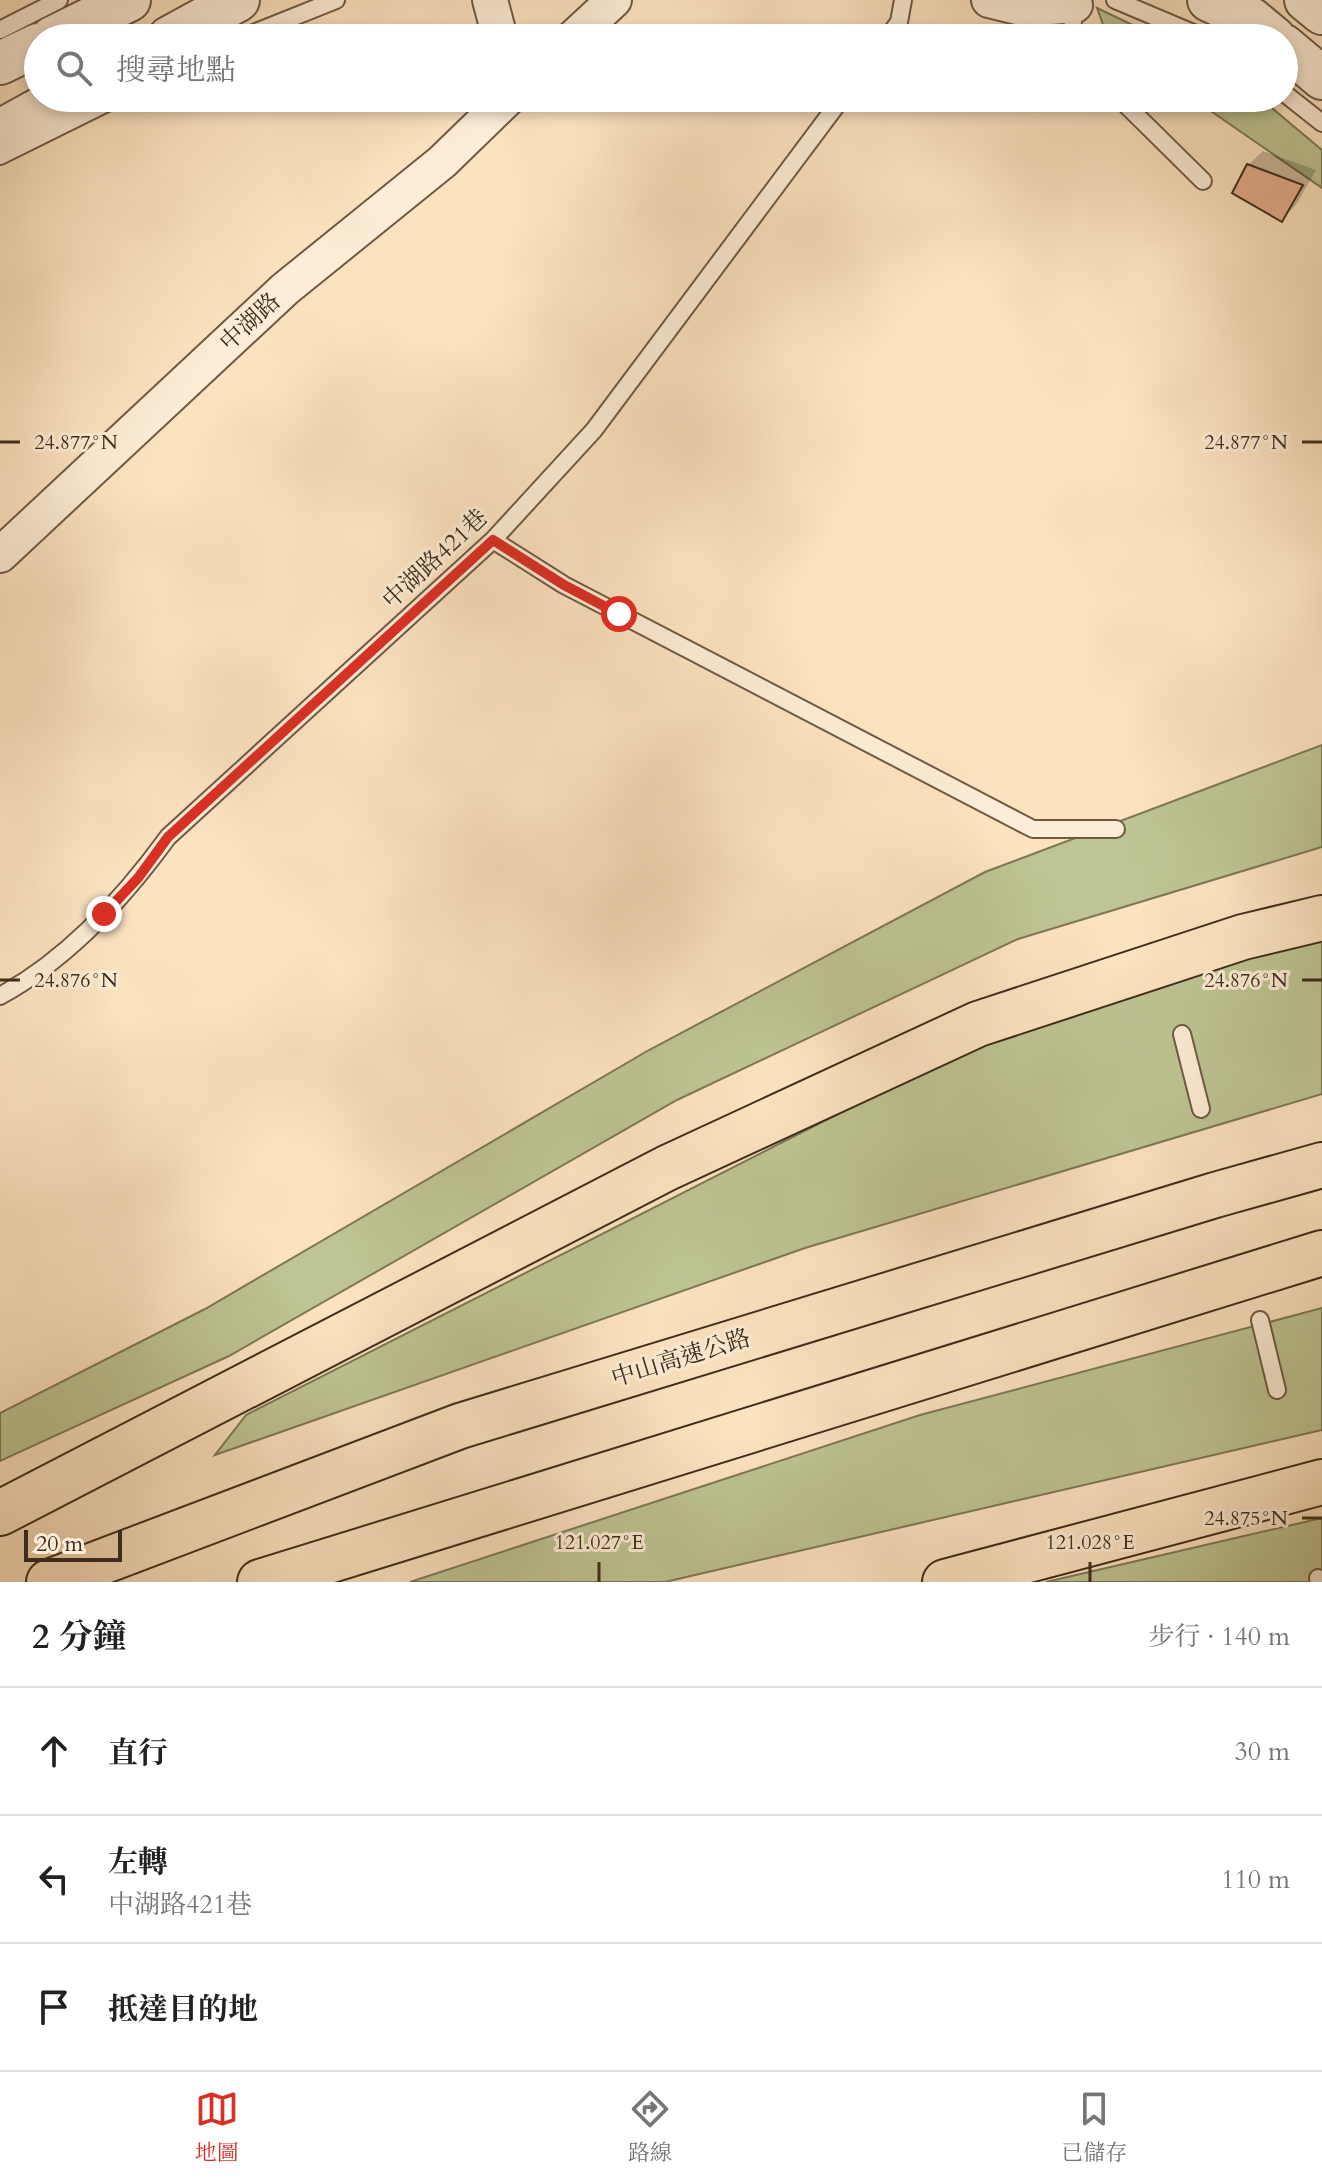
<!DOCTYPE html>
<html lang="zh-TW">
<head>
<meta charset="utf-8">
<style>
	body { margin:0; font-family:Cardo,"Noto Serif TC",serif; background:#f2f2f2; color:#222 }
	.scale { position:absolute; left:24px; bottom:20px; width:98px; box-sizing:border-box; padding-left:8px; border:4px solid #3e2d1b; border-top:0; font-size:22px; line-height:28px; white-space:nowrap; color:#3e2d1b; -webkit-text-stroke:6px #fdedd6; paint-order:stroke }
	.stop { position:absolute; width:24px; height:24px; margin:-18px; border:6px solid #d93025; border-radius:50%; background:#fff }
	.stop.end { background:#d93025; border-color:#fff; box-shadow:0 2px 8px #0008 }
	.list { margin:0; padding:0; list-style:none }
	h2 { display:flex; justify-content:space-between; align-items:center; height:104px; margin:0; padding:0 32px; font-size:34px }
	h2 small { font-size:26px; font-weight:400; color:#767676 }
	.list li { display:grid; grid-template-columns:52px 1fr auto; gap:24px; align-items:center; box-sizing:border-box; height:128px; padding:0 32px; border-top:2px solid #e0e0e0 }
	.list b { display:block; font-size:30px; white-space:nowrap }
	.list p { margin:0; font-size:26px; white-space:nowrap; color:#767676 }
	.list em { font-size:26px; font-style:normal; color:#767676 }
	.icon { flex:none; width:44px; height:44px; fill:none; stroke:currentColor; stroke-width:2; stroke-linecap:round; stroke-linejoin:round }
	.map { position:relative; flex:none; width:1322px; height:1582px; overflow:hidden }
	.search { position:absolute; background:#fff; box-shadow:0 4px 12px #0003; left:24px; right:24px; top:24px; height:88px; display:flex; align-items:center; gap:20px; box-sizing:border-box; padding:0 28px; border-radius:44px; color:#767676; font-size:30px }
	.sheet { height:488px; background:#fff }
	nav { display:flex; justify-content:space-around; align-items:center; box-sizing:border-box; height:112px; border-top:2px solid #e0e0e0; background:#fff; font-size:22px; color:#767676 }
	nav a { display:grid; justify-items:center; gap:4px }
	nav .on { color:#d93025 }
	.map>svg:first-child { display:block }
	.green { fill:#bec493; stroke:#7e7857; stroke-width:2 }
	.shadow { fill:#0003 }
	.building { fill:#e6af8e; stroke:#3e2d1b; stroke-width:2 }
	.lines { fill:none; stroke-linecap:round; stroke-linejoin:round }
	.service-casing { stroke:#6e5a44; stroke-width:20 }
	.minor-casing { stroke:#6e5a44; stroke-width:38 }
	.tertiary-casing { stroke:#6e5a44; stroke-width:46 }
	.motorway-casing { stroke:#3e2d1b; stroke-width:48 }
	.service { stroke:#fdedd6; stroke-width:16 }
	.minor { stroke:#fdedd6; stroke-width:34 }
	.tertiary { stroke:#fdedd6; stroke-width:42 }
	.motorway { stroke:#fce3c0; stroke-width:44 }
	.route { stroke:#d93025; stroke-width:10 }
	.ticks { fill:none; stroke:#3e2d1b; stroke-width:3 }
	.labels { text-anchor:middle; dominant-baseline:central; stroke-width:6; stroke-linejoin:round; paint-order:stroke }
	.street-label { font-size:24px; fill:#3e2d1b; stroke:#fdedd6 }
	.ticks-label { font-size:20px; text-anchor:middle; fill:#3e2d1b; stroke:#fdedd6; stroke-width:6; stroke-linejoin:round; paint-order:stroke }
</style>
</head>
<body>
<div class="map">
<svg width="1322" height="1582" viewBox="0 0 1322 1582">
	<rect width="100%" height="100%" fill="#fce3c0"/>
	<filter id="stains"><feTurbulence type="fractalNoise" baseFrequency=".0025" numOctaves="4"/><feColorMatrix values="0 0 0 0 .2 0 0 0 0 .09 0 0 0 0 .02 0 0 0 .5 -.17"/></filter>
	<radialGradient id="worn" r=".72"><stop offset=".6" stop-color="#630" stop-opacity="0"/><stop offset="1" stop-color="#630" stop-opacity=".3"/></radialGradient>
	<!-- green -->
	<path class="green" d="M1097,8l63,30h-52z
		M1192,98h68l62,52v38z
		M1322,745v102l-304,92 -341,161 -448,256 -229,105v-48l205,-104 444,-259 336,-178z
		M1322,938v156l-517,154 -590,207 31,-40 726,-369 299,-97z
		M1322,1308v122l-657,152h-255l510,-167z
		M1322,1518v64h-276z"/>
	<!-- shadow -->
	<path class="shadow" d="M1263,151l53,19 -20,35 -14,14 -34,-54z"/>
	<!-- building -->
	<path class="building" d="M1247,164l56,21 -21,37 -50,-29z"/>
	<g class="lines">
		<defs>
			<path id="service" d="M1115,0l90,38
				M0,30l59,-30
				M241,38l95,-38
				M887,38l12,-16 4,-22
				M1071,38l4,-33
				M1284,93l38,30
				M1119,98l84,83
				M0,156l117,-58
				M493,540l71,45 469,244h83
				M0,996c68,-37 123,-97 168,-159l325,-297 101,-110 248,-332
				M1182,1034l19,75
				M1260,1320l17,70
				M1318,1578l1,4"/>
			<path id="minor" d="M490,0l10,38
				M989,0l36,9 50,-4
				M573,38l41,-38
				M0,555l285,-266 157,-127 66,-64"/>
			<path id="tertiary" d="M1209,0l42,19 23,19
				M1306,0l16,13
				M52,38l77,-38
				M169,38l69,-38
				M1284,46l38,32
				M0,63l38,-18
				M0,131l60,-33"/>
			<path id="motorway" d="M0,1513l667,-345 311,-144 265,-87 79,-19
				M49,1582l411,-156 755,-231 107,-30
				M260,1582l1062,-329
				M945,1582l377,-100"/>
		</defs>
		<!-- service casing -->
		<use href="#service" class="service-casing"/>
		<!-- minor casing -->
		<use href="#minor" class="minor-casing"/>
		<!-- tertiary casing -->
		<use href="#tertiary" class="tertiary-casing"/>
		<!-- motorway casing -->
		<use href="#motorway" class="motorway-casing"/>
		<!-- service -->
		<use href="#service" class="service"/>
		<!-- minor -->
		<use href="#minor" class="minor"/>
		<!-- tertiary -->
		<use href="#tertiary" class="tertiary"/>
		<!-- motorway -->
		<use href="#motorway" class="motorway"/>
	</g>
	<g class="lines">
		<!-- route -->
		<path class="route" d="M104,914l34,-36 30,-41 325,-297 71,45 55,29"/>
	</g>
	<!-- ticks -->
	<path class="ticks" d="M0,442h20M1302,442h20M0,980h20M1302,980h20M1302,1518h20M599,1562v20M1090,1562v20"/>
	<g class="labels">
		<!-- street labels -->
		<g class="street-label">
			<text transform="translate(250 322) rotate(-43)">中湖路</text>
			<text transform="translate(435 559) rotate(-43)">中湖路421巷</text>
			<text transform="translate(681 1358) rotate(-17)">中山高速公路</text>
		</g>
	</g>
	<g class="ticks-label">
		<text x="76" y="449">24.877°N</text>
		<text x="1246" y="449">24.877°N</text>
		<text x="76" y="987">24.876°N</text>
		<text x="1246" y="987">24.876°N</text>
		<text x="1246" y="1525">24.875°N</text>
		<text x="599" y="1549">121.027°E</text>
		<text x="1090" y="1549">121.028°E</text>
	</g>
	<rect width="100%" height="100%" filter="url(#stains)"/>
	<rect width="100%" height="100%" fill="url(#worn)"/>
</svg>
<div class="scale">20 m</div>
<div class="stop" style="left:619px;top:614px"></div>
<div class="stop end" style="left:104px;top:914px"></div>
<div class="search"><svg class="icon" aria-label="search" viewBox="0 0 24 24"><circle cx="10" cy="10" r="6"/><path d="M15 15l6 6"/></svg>搜尋地點</div>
</div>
<section class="sheet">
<h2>2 分鐘<small>步行 · 140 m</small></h2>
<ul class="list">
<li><svg class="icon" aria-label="ahead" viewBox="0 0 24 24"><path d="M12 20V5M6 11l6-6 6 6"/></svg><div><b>直行</b></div><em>30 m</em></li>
<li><svg class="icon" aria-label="left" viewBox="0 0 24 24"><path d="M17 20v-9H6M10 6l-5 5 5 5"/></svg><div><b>左轉</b><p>中湖路421巷</p></div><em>110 m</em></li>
<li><svg class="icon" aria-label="arrive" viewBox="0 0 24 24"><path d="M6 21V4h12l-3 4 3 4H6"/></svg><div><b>抵達目的地</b></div></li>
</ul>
</section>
<nav>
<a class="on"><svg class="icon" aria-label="map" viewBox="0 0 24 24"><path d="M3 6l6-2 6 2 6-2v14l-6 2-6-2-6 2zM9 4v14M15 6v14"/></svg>地圖</a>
<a><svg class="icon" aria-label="directions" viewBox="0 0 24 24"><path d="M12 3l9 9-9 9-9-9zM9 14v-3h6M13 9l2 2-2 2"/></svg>路線</a>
<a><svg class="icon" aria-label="saved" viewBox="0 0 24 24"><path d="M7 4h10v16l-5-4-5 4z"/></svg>已儲存</a>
</nav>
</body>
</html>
